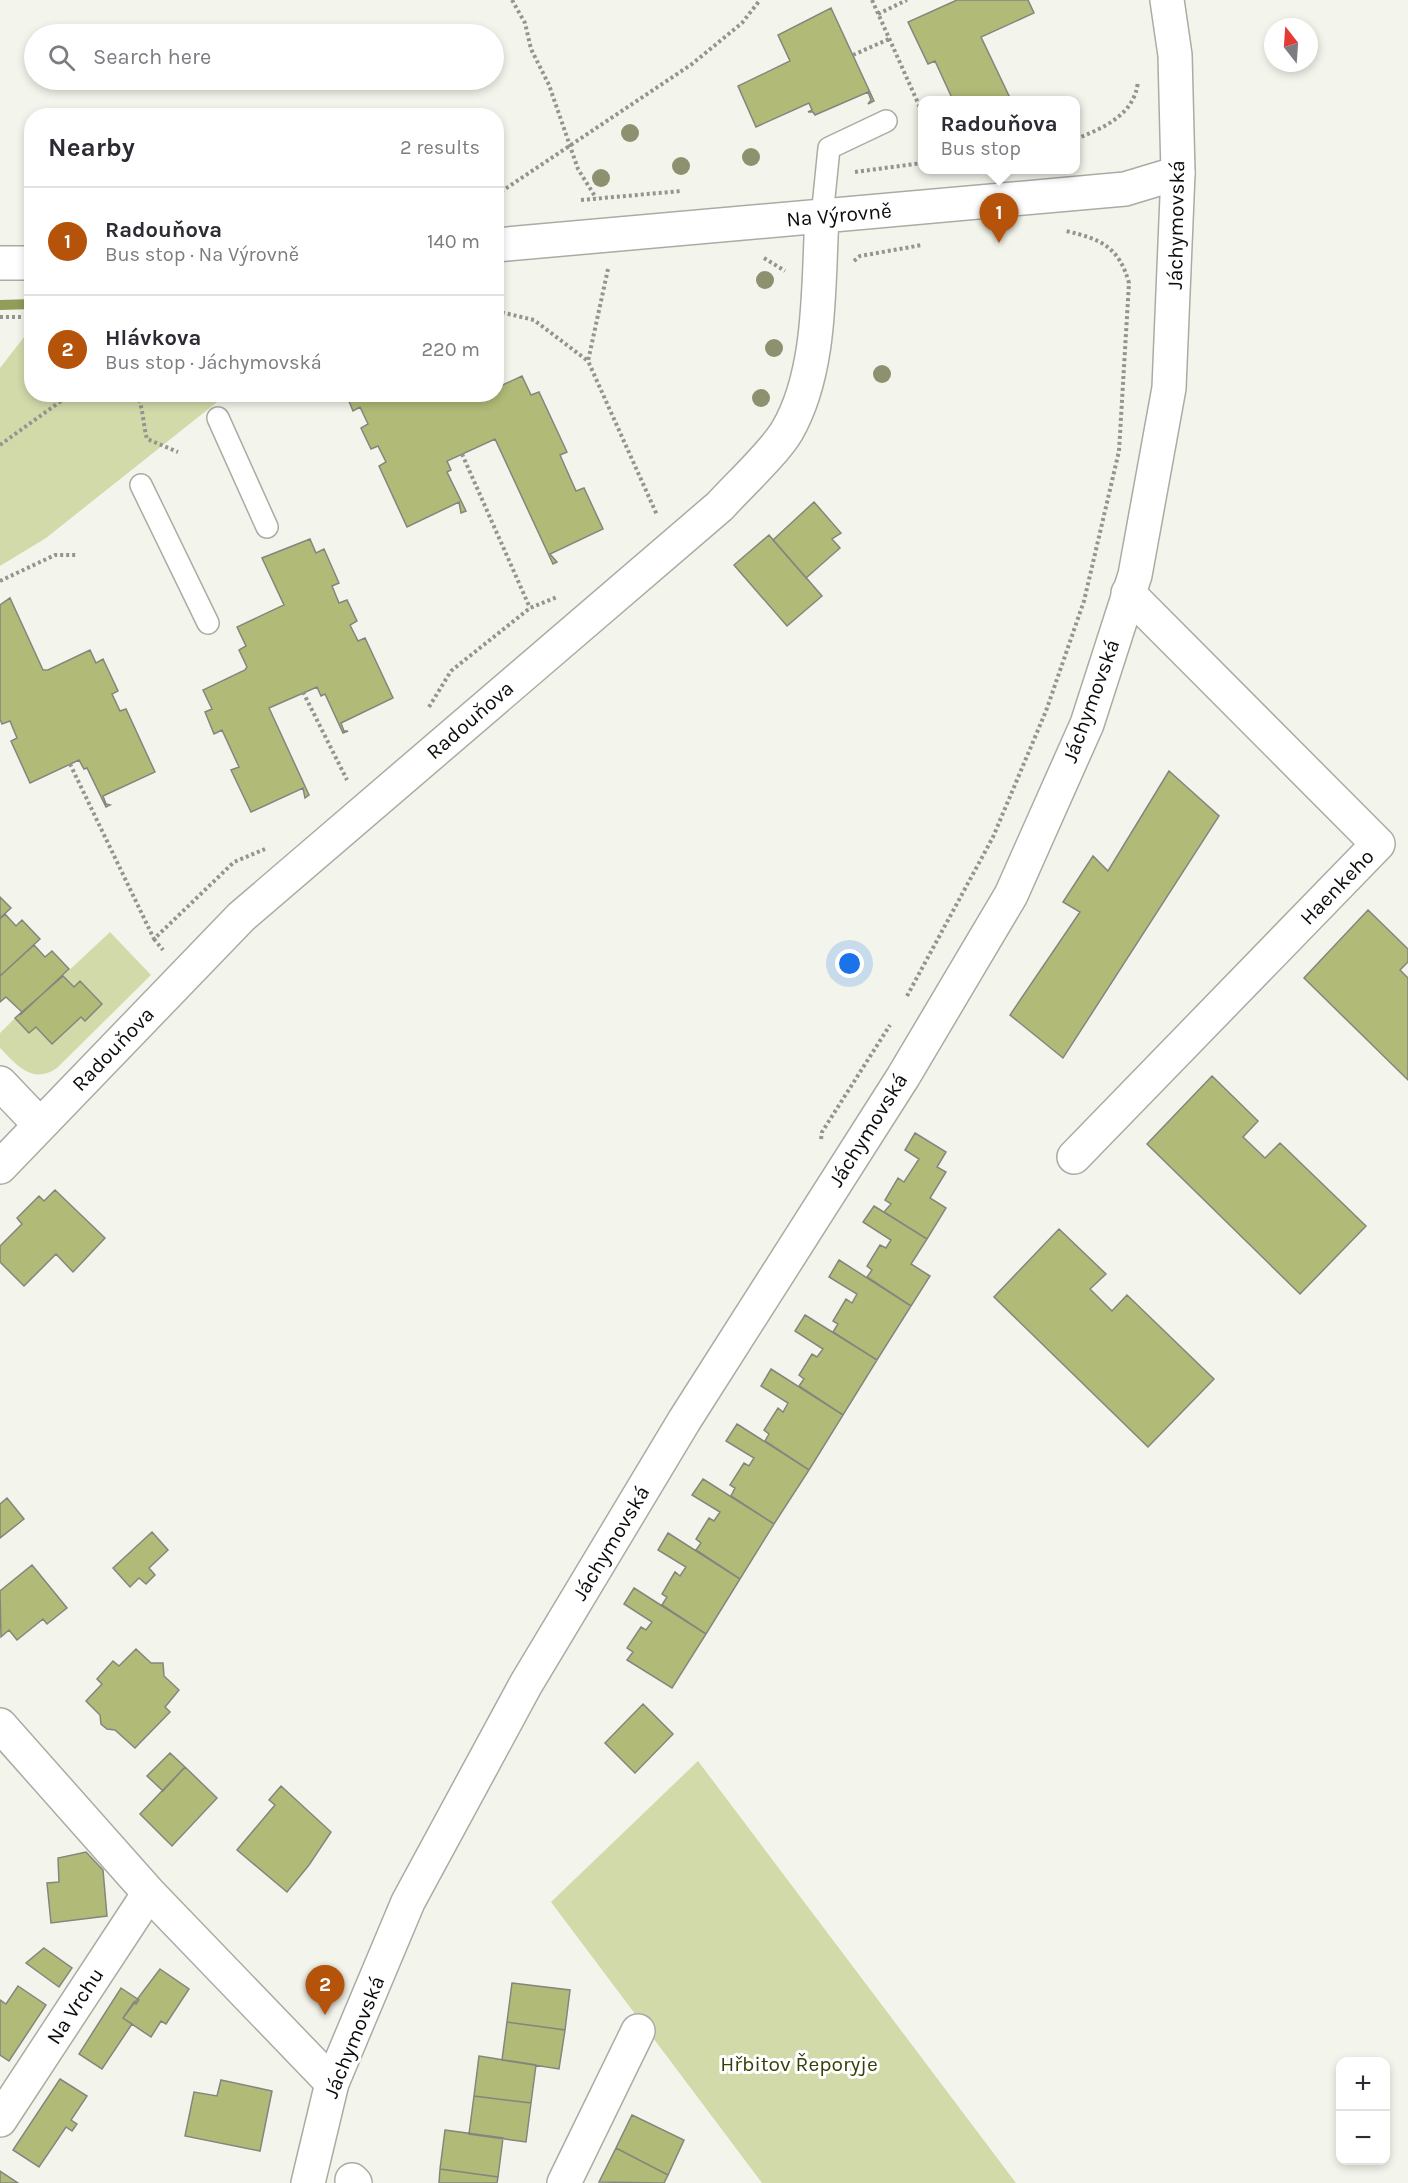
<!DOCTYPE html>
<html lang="en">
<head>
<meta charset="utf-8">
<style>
	body { margin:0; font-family:Karla,sans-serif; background:#f7f7f7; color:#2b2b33 }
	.controls { position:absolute; right:18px; bottom:18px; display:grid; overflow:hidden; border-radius:12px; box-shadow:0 3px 9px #0003 }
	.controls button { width:54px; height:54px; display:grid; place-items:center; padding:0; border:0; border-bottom:2px solid #e1e1e2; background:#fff; color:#2b2b33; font:30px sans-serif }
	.compass { position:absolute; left:1264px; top:18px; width:54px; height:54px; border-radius:50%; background:#fff; box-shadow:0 3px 9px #0003; rotate:343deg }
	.you { position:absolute; left:850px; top:964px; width:21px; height:21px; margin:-15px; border:4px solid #fff; border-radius:50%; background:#1a73e8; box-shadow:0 0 0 9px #1a73e833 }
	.badge { display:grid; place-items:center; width:39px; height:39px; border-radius:50%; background:#b45309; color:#fff; font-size:20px; font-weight:700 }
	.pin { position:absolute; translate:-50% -50px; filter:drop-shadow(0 2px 3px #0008) }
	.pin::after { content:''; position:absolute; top:32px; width:21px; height:18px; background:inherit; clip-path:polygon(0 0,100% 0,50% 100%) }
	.popup { position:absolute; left:918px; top:96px; width:162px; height:78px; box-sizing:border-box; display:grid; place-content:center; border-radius:12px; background:#fff; filter:drop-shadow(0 2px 4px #0005); font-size:20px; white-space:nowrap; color:#7c7c81 }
	.popup b { font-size:22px; color:#2b2b33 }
	.popup::after { content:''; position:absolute; left:50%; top:100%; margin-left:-12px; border:12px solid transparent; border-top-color:#fff }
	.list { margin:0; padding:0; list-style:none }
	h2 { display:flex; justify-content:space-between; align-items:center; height:78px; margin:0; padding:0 24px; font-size:26px }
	h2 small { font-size:20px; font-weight:400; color:#7c7c81 }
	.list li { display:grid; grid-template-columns:39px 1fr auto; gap:18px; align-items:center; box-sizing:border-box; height:108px; padding:0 24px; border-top:2px solid #e1e1e2 }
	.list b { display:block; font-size:22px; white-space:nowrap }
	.list p { margin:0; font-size:20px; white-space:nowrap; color:#7c7c81 }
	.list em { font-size:20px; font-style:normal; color:#7c7c81 }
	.icon { flex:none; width:33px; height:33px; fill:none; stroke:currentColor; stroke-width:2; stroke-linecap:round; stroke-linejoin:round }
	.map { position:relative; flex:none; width:1408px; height:2183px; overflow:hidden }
	.search { position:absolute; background:#fff; box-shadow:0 3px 9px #0003; left:24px; top:24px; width:480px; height:66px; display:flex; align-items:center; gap:15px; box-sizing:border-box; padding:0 21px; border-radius:33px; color:#7c7c81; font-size:22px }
	.panel { position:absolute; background:#fff; box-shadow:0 3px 9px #0003; left:24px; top:108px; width:480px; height:294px; border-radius:24px }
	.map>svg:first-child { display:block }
	.green { fill:#d2daaa }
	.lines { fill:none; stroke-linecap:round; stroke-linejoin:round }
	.stream { stroke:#939c59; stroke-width:10 }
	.building { fill:#b1bb77; stroke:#84867e; stroke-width:1.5 }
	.service-casing { stroke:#aaaca3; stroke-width:24 }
	.minor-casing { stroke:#aaaca3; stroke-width:36 }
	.tertiary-casing { stroke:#aaaca3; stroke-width:36 }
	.path { stroke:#94958f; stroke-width:4; stroke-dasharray:3 3; stroke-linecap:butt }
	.service { stroke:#fff; stroke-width:21 }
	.minor { stroke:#fff; stroke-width:33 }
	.tertiary { stroke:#fff; stroke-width:33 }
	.tree { fill:#8d916f }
	.labels { text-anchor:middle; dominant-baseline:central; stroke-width:6; stroke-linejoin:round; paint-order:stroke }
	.street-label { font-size:21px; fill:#0c0d0a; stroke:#fff }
	.park-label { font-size:21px; fill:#393f09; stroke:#fff }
</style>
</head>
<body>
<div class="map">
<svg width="1408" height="2183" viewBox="0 0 1408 2183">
	<rect width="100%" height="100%" fill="#f3f5ec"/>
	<!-- green -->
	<path class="green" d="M31,328l1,66 194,1 -180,143 -46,28v-198z
		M110,932l41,43 -94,93c-25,17 -40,-3 -57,-20v-15l15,-15 21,9 16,17 29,-27 4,4 17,-17 -28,-17 -11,-11z
		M698,1761l318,422h-254l-211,-281z"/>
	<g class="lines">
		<!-- stream -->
		<path class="stream" d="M0,305l32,-1"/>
	</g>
	<!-- building -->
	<path class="building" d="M957,0h71l6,13 -53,24 30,63h-64l5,-2 -17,-37 -7,3 -20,-42z
		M831,8l43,93 -6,3 3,-4 -3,-8 -53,23 -2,-3h-5l4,-2 -3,-7 -53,24 -18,-41 52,-25 -12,-26z
		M522,376l9,19 8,-3 28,60 -7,3 16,36 8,-3 19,41 -53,25 7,8 -4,2 -58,-125 -48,22 4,9 -4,2 19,39 -5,2 -2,-11 -52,25 -28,-61 7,-4 -8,-16 -7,3 -10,-21 7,-4 -8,-17 -7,4 -7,-17h150v-6z
		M814,502l27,31 -9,6 8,9 -34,30 -33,-38z
		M769,535l53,61 -35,30 -53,-61z
		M310,539l6,14 8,-4 15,34 -7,3 7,17 8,-3 10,21 -7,4 8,16 7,-3 28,60 -52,25 3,8h4l-5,2 -18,-39 -4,2 -4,-9 -48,21 40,87 -4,3 -2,-10 -52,24 -20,-42 8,-3 -17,-37 -8,4 -9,-22 7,-3 -9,-19 42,-20 2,-3 -8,-17 7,-4 -9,-19 47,-22 -22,-47z
		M10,598l33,72h5l42,-20 6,13 7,-4 15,32 -6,3 8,17 6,-2 29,63 -52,24 3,8 4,1 -4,2 -19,-39 -3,1 -5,-9 -49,23 -19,-42 6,-3 -7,-17 -8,3 -2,-5v-114z
		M1169,771l50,45 -156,242 -53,-43 70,-103 -17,-10 30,-46 15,15z
		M0,897l11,11 -11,10z
		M1368,910l40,39v13l-8,8 8,8v102l-104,-102z
		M5,914l11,12 6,-6 18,19 -40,37v-57z
		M34,945l11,12 7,-6 17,18 -49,46 2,-3 -16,-15 -6,5v-26z
		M63,976l11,11 6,-6 22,23 -17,17 -4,-4 -29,27 -16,-17 -7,6 -14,-15z
		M1212,1076l46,45 -15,16 22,21 15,-15 86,83 -66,68 -153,-150z
		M915,1133l31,19 -9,15 9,5 -16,26 16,10 -19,31 -43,-27 7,-8 -6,-4 13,-22 6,4 15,-23 -14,-9z
		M55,1190l50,48 -32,34 -17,-18 -32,32 -24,-24v-16l22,-22 -5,-6 22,-22 5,5z
		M874,1206l53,33 -16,25 19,12 -19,30 -44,-29 5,-7 -5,-4 13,-21 6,3 5,-8 -28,-18z
		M1059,1229l47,45 -16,15 22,22 15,-16 87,84 -66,68 -154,-150z
		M839,1260l72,46 -34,54 -44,-28 5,-8 -5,-3 13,-22 6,4 5,-9 -28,-17z
		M805,1315l72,45 -34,55 -44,-29 5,-7 -5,-4 13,-21 5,3 6,-8 -28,-18z
		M771,1369l72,46 -34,55 -44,-29 4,-7 -5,-4 14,-22 5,4 5,-9 -27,-17z
		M737,1424l72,46 -35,54 -43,-28 4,-8 -5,-3 14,-22 5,3 5,-8 -28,-17z
		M703,1479l71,45 -34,55 -44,-29 5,-7 -5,-4 13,-21 5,3 6,-9 -28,-17z
		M7,1498l17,21 -24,19v-34z
		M152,1532l16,18 -19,18 6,7 -9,9 -7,-6 -9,9 -17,-19z
		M668,1533l72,46 -34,55 -44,-29 5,-8 -5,-3 13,-22 5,4 6,-9 -28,-17z
		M32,1565l35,43 -20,16 -4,-5 -26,21 -8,-10 -8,7 -1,-46z
		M634,1588l72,46 -34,54 -45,-28 6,-8 -6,-4 14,-21 5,3 6,-8 -28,-18z
		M136,1649l15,14h12l1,13 15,14 -14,17 5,5 -35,36 -20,-18 -8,-1 -6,-5 -1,-9 -14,-14 16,-17 -5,-5 16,-18 6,5z
		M643,1704l30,30 -38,39 -30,-30z
		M170,1753l15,14 -22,24 -16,-15z
		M185,1767l32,31 -45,48 -32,-32z
		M281,1786l50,46 -22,33 -22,27 -50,-42 38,-45 -6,-5z
		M86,1852l17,18 4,46 -56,7 -4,-40 12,-1 -1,-24z
		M44,1948l28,20 -13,19 -33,-24z
		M160,1969l29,20 -23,35 -5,-3 -10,16 -28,-19z
		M512,1983l58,7 -5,40 -58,-8z
		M18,1986l28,19 -37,56 -9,-6v-55l6,4z
		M121,1988l18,12 -3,4 -2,-2 -11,16 9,6 -30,45 -23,-15z
		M507,2022l58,8 -6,39 -57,-9z
		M479,2056l57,9 -5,38 -57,-7z
		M60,2079l27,17 -16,24 6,4 -5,7 -6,-4 -27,40 -26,-17z
		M221,2080l51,11 -12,60 -75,-15 9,-44 23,4z
		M474,2096l57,7 -5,39 -57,-8z
		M632,2115l52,25 -16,35 -52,-27z
		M445,2130l58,8 -5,39 -58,-8z
		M616,2148l52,27 -4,8 -65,-1z
		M440,2169l58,8 -1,6h-58z
		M0,2171l18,12h-18z"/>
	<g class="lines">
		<defs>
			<path id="service" d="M822,217l7,-69 57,-27
				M218,418l49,109
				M141,485l67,138"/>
			<path id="minor" d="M496,245l629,-56 53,-16
				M0,263h32
				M0,1083l40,42
				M1074,1157l304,-313 -250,-251
				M0,1167l241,-250 479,-411c18,-20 54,-53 67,-75 35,-60 31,-146 35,-214
				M0,1725l149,168 183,190
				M0,2120l149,-227
				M352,2180l3,3
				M564,2183l74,-152"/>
			<path id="tertiary" d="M308,2183l24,-100 76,-181 118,-218 158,-263 219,-344 108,-182 76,-171 48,-149 34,-187 9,-215 -3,-118 -8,-55"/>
		</defs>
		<!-- service casing -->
		<use href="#service" class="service-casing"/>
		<!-- minor casing -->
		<use href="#minor" class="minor-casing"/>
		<!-- tertiary casing -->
		<use href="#tertiary" class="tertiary-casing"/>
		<!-- path -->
		<path class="path" d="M512,0l13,23 6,26 18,36 29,84 18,29
			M872,0l50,112
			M878,14l29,-14
			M853,55l36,-16
			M1076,139c27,-11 59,-24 62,-58
			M855,172l67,-9
			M496,195l196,-131 50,-41 18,-23
			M581,200l100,-9
			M764,258l21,13
			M854,261l6,-5 62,-11
			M608,269l-20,92 69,154
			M496,311l38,9 54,41
			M0,317h32
			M137,394c6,13 6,30 10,45l31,13
			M0,445l71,-51
			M462,454l68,154
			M0,581l55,-26h22
			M303,692l44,88
			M429,707l22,-36 79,-63 27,-11
			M70,764l84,175 80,-77 31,-13
			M154,939l9,11
			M907,996l86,-159 53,-126 38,-110 35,-150 10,-168c-10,-36 -28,-44 -63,-52
			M821,1139l1,-7 68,-107"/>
		<!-- service -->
		<use href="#service" class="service"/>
		<!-- minor -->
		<use href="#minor" class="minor"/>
		<!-- tertiary -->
		<use href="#tertiary" class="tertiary"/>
	</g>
	<!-- trees -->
	<g class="tree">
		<circle cx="630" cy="133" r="9"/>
		<circle cx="751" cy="157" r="9"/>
		<circle cx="681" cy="166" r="9"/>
		<circle cx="601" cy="178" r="9"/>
		<circle cx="765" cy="280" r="9"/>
		<circle cx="774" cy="348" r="9"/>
		<circle cx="882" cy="374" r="9"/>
		<circle cx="761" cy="398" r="9"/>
	</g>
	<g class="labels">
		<!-- street labels -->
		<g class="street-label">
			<text transform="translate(839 215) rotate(-5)">Na Výrovně</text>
			<text transform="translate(1176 225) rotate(-89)">Jáchymovská</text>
			<text transform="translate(1091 701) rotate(-70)">Jáchymovská</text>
			<text transform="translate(470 720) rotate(-41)">Radouňova</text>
			<text transform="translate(1337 887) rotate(-46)">Haenkeho</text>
			<text transform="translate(113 1049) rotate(-46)">Radouňova</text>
			<text transform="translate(868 1130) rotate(-58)">Jáchymovská</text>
			<text transform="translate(611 1543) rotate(-59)">Jáchymovská</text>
			<text transform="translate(75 2006) rotate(-57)">Na Vrchu</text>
			<text transform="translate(354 2037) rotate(-68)">Jáchymovská</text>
		</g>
		<!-- park labels -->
		<g class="park-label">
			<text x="799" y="2064">Hřbitov Řeporyje</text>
		</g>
	</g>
</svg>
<div class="controls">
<button>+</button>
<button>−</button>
</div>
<svg class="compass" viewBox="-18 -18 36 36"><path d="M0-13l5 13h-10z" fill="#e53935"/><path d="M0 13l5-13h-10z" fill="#7c7c81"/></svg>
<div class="you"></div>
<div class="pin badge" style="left:999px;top:243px">1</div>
<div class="popup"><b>Radouňova</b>Bus stop</div>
<div class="pin badge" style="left:325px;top:2015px">2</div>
<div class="search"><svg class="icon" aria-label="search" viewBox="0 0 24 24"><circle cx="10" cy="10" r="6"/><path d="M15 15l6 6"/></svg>Search here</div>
<section class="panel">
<h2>Nearby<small>2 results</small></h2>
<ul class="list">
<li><span class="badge">1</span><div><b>Radouňova</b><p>Bus stop · Na Výrovně</p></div><em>140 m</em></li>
<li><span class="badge">2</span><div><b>Hlávkova</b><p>Bus stop · Jáchymovská</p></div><em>220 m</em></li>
</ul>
</section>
</div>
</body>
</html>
